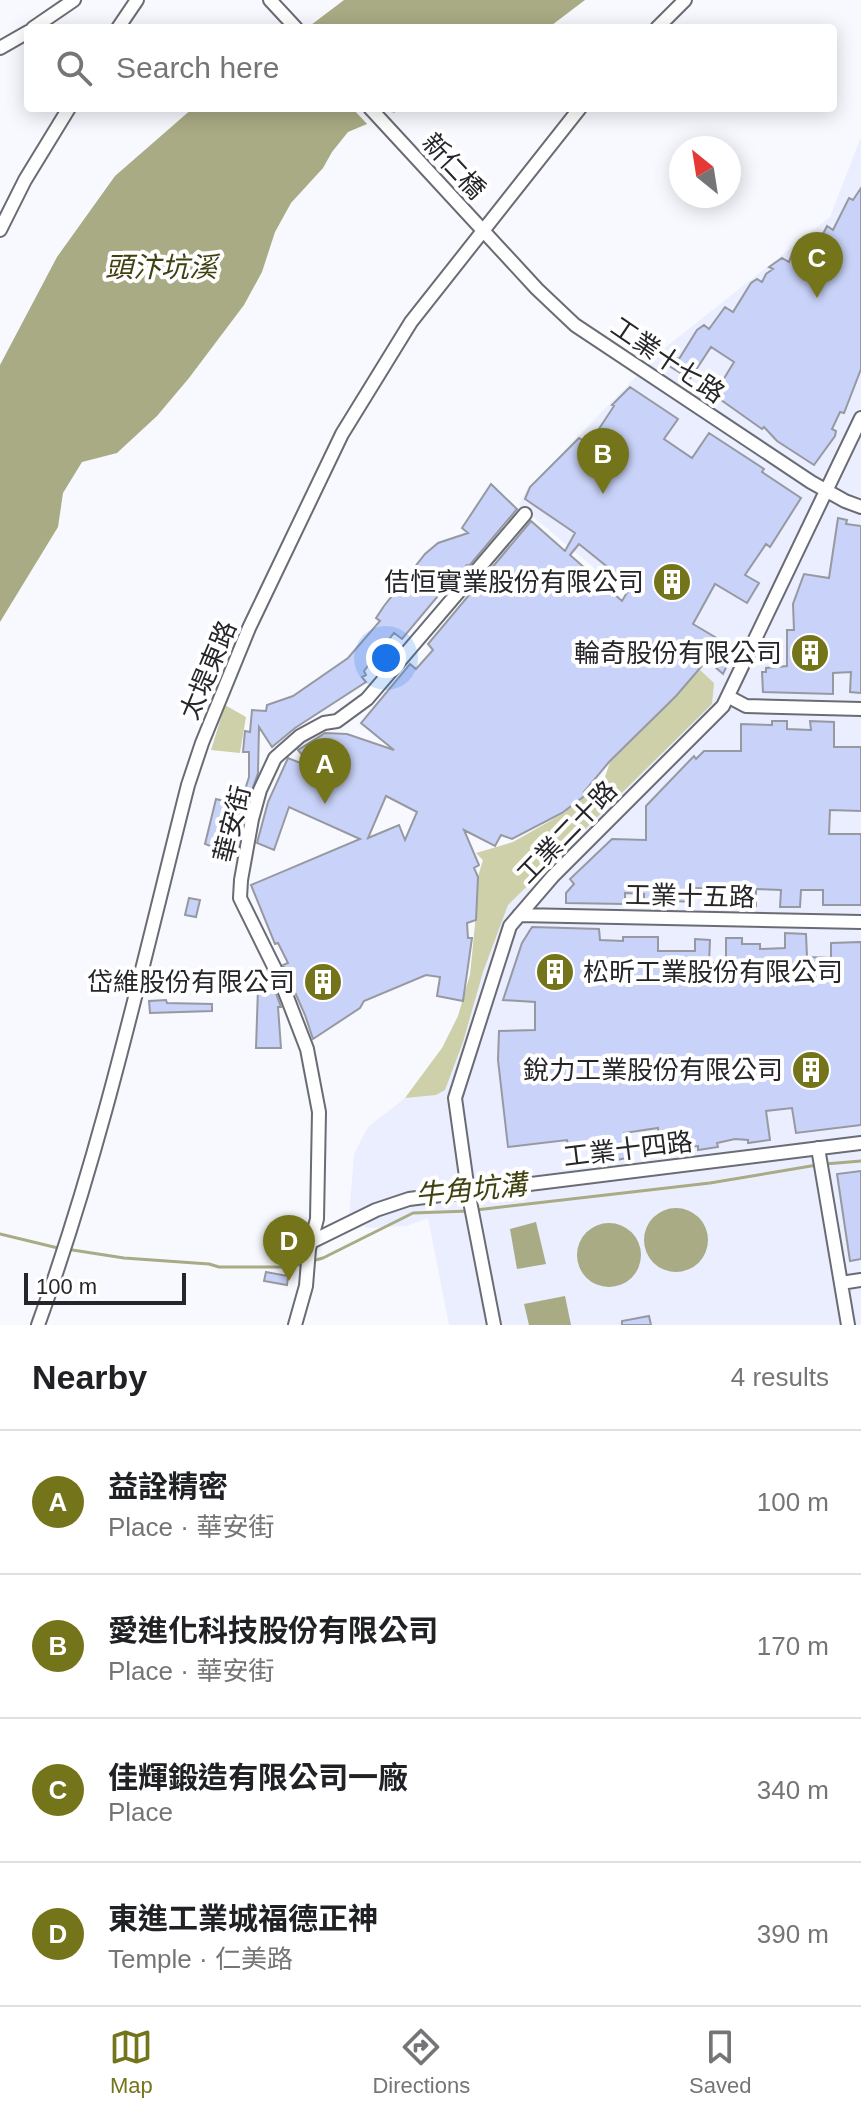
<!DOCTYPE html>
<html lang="en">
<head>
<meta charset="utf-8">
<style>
	body { margin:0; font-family:Helvetica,"Noto Sans TC",sans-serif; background:#f2f2f2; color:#202124 }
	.compass { position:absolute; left:669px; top:136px; width:72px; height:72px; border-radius:50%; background:#fff; box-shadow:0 4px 20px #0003; rotate:330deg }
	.scale { position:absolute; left:24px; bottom:20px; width:162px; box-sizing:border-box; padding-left:8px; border:4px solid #26262a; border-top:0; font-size:22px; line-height:28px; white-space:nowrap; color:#26262a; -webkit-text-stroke:6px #fff; paint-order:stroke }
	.you { position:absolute; left:386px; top:658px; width:28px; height:28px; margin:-20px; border:6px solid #fff; border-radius:50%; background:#1a73e8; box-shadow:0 0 0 12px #1a73e833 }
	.badge { display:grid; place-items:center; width:52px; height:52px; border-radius:50%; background:#74751b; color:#fff; font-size:26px; font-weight:700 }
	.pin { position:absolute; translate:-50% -66px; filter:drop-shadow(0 2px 4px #0008) }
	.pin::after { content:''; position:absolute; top:42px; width:28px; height:24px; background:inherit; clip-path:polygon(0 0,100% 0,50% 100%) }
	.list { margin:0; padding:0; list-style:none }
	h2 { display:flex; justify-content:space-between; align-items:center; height:104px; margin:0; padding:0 32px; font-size:34px }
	h2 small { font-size:26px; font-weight:400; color:#757577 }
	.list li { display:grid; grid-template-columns:52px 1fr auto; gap:24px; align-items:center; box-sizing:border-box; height:144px; padding:0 32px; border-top:2px solid #e0e0e0 }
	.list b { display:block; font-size:30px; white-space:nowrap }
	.list p { margin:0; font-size:26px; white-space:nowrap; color:#757577 }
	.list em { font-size:26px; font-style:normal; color:#757577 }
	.icon { flex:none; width:44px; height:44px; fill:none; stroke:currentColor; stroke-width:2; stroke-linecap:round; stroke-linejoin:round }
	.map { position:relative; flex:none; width:861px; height:1325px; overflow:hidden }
	.search { position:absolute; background:#fff; box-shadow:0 4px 20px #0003; left:24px; right:24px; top:24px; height:88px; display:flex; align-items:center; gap:20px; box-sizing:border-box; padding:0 28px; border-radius:8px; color:#757577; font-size:30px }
	.sheet { height:680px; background:#fff }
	nav { display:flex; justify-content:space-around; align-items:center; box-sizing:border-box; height:112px; border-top:2px solid #e0e0e0; background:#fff; font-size:22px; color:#757577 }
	nav a { display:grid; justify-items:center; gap:4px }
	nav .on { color:#74751b }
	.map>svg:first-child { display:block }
	.built { fill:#eaeefe }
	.green { fill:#ced0aa }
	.water { fill:#a9ab84 }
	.pier { fill:#f7f9fe }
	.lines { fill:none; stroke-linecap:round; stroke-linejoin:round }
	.stream { stroke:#a9ab84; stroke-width:3 }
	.building { fill:#c9d2f8; stroke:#9799a1; stroke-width:2; fill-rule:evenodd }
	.minor-casing { stroke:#6a6c74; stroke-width:16 }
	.minor { stroke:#fff; stroke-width:12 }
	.labels { text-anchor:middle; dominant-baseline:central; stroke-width:8; stroke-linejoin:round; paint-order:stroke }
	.street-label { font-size:26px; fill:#26262a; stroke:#fff }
	.poi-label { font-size:26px; fill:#26262a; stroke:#fff; text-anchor:end }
	.water-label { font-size:28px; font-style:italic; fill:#404111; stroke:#fff }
</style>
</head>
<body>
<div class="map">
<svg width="861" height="1325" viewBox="0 0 861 1325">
	<rect width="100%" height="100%" fill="#f7f9fe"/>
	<!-- built -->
	<path class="built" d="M861,137v1188h-412l-21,-107 -22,8 -39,2 -18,-11 5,-63 14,-27 37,-29 37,-50 16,-32 12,-41 5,-30 2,-41 -3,-14 9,-30 -7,-7 37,-11 51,-29 24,-19 17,-17 5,-15 64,-65 28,-39 -183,-153 8,-16 134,-138 169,-134z"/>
	<!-- green -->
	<path class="green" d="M700,670l14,13 -2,21 -204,201 -25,67 -20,70 -18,48 -9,5 -31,3 37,-50 16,-32 12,-41 7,-71 -3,-14 9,-30 -7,-7 37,-11 51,-29 41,-36 5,-15z
		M225,705l21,12 -6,36 -29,-3z"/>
	<!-- water -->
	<path class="water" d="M344,0h241l-37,28h-241z
		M193,108h212l-57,24 -16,20 -9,16 -32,35 -16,29 -13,40 -18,33 -55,73 -32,38 -40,37 -35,9 -19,31 -5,34 -58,95v-257l57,-108 58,-81z
		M644 1240a32 32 0 1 1 64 0a32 32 0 1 1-64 0Z
		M536,1222l10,42 -29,5 -7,-40z
		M577 1255a32 32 0 1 1 64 0a32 32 0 1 1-64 0Z
		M565,1296l6,29h-42l-5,-21z"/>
	<!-- pier -->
	<path class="pier" d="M352,108h37l7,8 -26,11z"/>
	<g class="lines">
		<!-- stream -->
		<path class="stream" d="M825,1164l36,-3
			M476,1210l234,-27 107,-18
			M0,1234l58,14
			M66,1249l58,9 85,6 10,3h70l15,-4
			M312,1261l11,-3 90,-45 56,-2"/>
	</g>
	<!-- building -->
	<path class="building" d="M861,188v181l-17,44 -4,-1 -8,17 4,2 -1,5 -21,29 -37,-24 -13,-14 -2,2 -48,-34 20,-33 -23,-15 -21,32 -21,-13 5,-9 5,2 18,-29 7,-5 5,4 16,-22 8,5 18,-29 6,-4 5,3 4,-8 7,-5 -4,-2 13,-9 7,4 4,-11 7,3 7,-14 10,6 10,-20 6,4 16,-32 4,2z
		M630,387l48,32 -14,20 28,19 17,-25 55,36 -2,3 39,26 -31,49 -4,-3 -21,31 14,8 -12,20 -32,-19 -22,40 42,25 -12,25 -16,-14 -31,36 -67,66 -25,30 3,2 -25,19 -50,26 -11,-4 -6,11 -31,-16 15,35 -5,3 4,9 -2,43 -9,3 1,15h4l-9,63 -26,-5 3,-19 -14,-2 -62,26 -4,7 -47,31 -8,-24 -22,-50 5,-2 -10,-20 -3,1 -24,-59 109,-46 -71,-32 -15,43 -17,-7 11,-41 20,-44 25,10 -15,-18 27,-17 22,1 47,16 -33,-27 49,-59 6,5 17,-19 -5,-6 103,-123 34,30 10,-18 -50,-34 5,-12 49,-49 10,6 25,-38 -2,-1zM579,544l52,42 -9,15 -52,-46zM386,796l31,16 -12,28 -6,-15 -31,13z
		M491,484l26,25 -48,57 -2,-1 -13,14 -1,-1 -51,61 -8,-6 -30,38 2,4 -4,2 4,5 -71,46 -23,19 -13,-20 -1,46 -15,44 -7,39 -31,-12 11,-45 24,6 9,-28v-25h-6l2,-21 5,1 2,-22 14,1 1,-6 26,-9 55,-38 32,-37 -4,-3 8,-12 41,-52 13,-11 30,-10 -6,-5z
		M838,518l9,2 -1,4 15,2v167l-11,-1 1,-20 -18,1v21l-70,-2 -1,-20h4v-4l21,-2v-36h7l-1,-26 11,-30 25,4z
		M772,721h15v8l24,1 -1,-9 24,1v25h27v64l-31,-1 -1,24h32v71h-38v-15h-22l-1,17h-20l1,-17 -25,-1v17h-17l1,-17 -49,-1v14l-33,-2v4h-14v-10l-19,-1v11l-59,-1v-10l8,-9 -4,-5 42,-40 34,1v-34l48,-50 2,3 8,-8h37v-27l31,1z
		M189,898l11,2 -4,17 -11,-2z
		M532,927l67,2 1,11 23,1v-4h35v14h37v-12l15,1 -1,23 17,1v-26h16v6h18v5l25,-1v-15l21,1 1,23 24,1v-15l30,-1v183l-65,8 -4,-25 -26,3 4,29 -22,3v-3l-13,-1 -18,4 1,4 -20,3v-4l-38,4 -2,-22 -34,5 3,25 -26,5 -1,-11 -4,1 -1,-7 -26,3 -2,-9 -59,7 -10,-87 1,-29 36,-1v-28l-32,-2 19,-57z
		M258,988h16l7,19h-3l3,41h-25z
		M166,1000l1,3 45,1v7l-62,2 -1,-12z
		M861,1171v88l-11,2 -13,-87z
		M266,1272l22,4 -1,9 -23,-4z
		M649,1316l2,9h-29v-4z"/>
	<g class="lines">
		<defs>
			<path id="minor" d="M270,0l26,28
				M33,28l41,-28
				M118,28l19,-28
				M657,28l28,-28
				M0,48l28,-16
				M370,108l167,181 38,36 236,157 34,19 16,6
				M0,230l25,-50 44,-72
				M729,697l17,9 115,3
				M519,915l342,7
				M818,1148l30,177
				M313,1241l63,-31 33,-11 452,-56
				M841,1283l20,-3
				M38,1325c64,-176 104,-359 150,-540l14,-42 47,-115 93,-194 69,-112 169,-214
				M295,1325l11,-39 3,-37 8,-30 2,-107 -12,-63 -27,-70 -40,-81 1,-18 11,-61 8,-29 15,-32 25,-22 24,-13 13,-2 30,-22 158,-185
				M494,1325l-26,-134 -13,-93 55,-172 43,-50 170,-170 138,-288"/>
		</defs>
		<!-- minor casing -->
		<use href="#minor" class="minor-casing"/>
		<!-- minor -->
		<use href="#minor" class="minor"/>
	</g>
	<!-- icons -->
	<defs>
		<symbol id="building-disc" viewBox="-11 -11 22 22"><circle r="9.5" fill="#74751b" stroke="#fff"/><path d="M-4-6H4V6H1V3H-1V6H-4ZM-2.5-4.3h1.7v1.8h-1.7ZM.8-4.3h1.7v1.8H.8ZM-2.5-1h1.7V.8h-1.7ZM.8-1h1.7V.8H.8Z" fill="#fff"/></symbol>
	</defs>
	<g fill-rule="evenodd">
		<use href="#building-disc" x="650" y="560" width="44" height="44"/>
		<use href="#building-disc" x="788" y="631" width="44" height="44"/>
		<use href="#building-disc" x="533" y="950" width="44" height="44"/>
		<use href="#building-disc" x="301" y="960" width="44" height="44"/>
		<use href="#building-disc" x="789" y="1048" width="44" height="44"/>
	</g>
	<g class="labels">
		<!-- street labels -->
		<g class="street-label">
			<text transform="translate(454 166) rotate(47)">新仁橋</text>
			<text transform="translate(668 360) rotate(34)">工業十七路</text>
			<text transform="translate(208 670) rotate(-67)">太堤東路</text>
			<text transform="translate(232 824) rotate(-76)">華安街</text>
			<text transform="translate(567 832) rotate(-46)">工業二十路</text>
			<text transform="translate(690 896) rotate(1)">工業十五路</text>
			<text transform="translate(628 1149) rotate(-7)">工業十四路</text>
		</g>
		<!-- poi labels -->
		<g class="poi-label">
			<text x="644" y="582">佶恒實業股份有限公司</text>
			<text x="782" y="653">輪奇股份有限公司</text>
			<text x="583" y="972" text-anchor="start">松昕工業股份有限公司</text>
			<text x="295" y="982">岱維股份有限公司</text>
			<text x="783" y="1070">銳力工業股份有限公司</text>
		</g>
		<!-- water labels -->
		<g class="water-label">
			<text x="161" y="267">頭汴坑溪</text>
			<text transform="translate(471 1190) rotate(-6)">牛角坑溝</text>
		</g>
	</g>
</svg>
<svg class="compass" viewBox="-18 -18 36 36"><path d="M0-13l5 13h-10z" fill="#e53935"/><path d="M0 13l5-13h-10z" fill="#757577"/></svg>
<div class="scale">100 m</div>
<div class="you"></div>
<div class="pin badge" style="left:325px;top:804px">A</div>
<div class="pin badge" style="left:603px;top:494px">B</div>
<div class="pin badge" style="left:817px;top:298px">C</div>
<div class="pin badge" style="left:289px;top:1281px">D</div>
<div class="search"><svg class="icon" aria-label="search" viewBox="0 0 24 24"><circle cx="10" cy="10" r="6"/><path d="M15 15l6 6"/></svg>Search here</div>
</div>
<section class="sheet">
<h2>Nearby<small>4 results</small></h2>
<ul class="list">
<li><span class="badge">A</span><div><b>益詮精密</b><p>Place · 華安街</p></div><em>100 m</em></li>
<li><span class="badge">B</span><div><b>愛進化科技股份有限公司</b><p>Place · 華安街</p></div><em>170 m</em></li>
<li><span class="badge">C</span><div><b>佳輝鍛造有限公司一廠</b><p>Place</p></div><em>340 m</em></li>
<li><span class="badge">D</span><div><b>東進工業城福德正神</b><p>Temple · 仁美路</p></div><em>390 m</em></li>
</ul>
</section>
<nav>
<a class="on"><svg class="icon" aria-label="map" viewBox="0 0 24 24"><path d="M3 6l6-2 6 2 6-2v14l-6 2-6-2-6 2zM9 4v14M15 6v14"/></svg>Map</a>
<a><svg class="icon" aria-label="directions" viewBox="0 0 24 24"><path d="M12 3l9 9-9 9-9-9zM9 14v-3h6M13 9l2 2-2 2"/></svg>Directions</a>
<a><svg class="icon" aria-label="saved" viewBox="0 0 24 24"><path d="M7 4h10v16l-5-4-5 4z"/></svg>Saved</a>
</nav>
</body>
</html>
